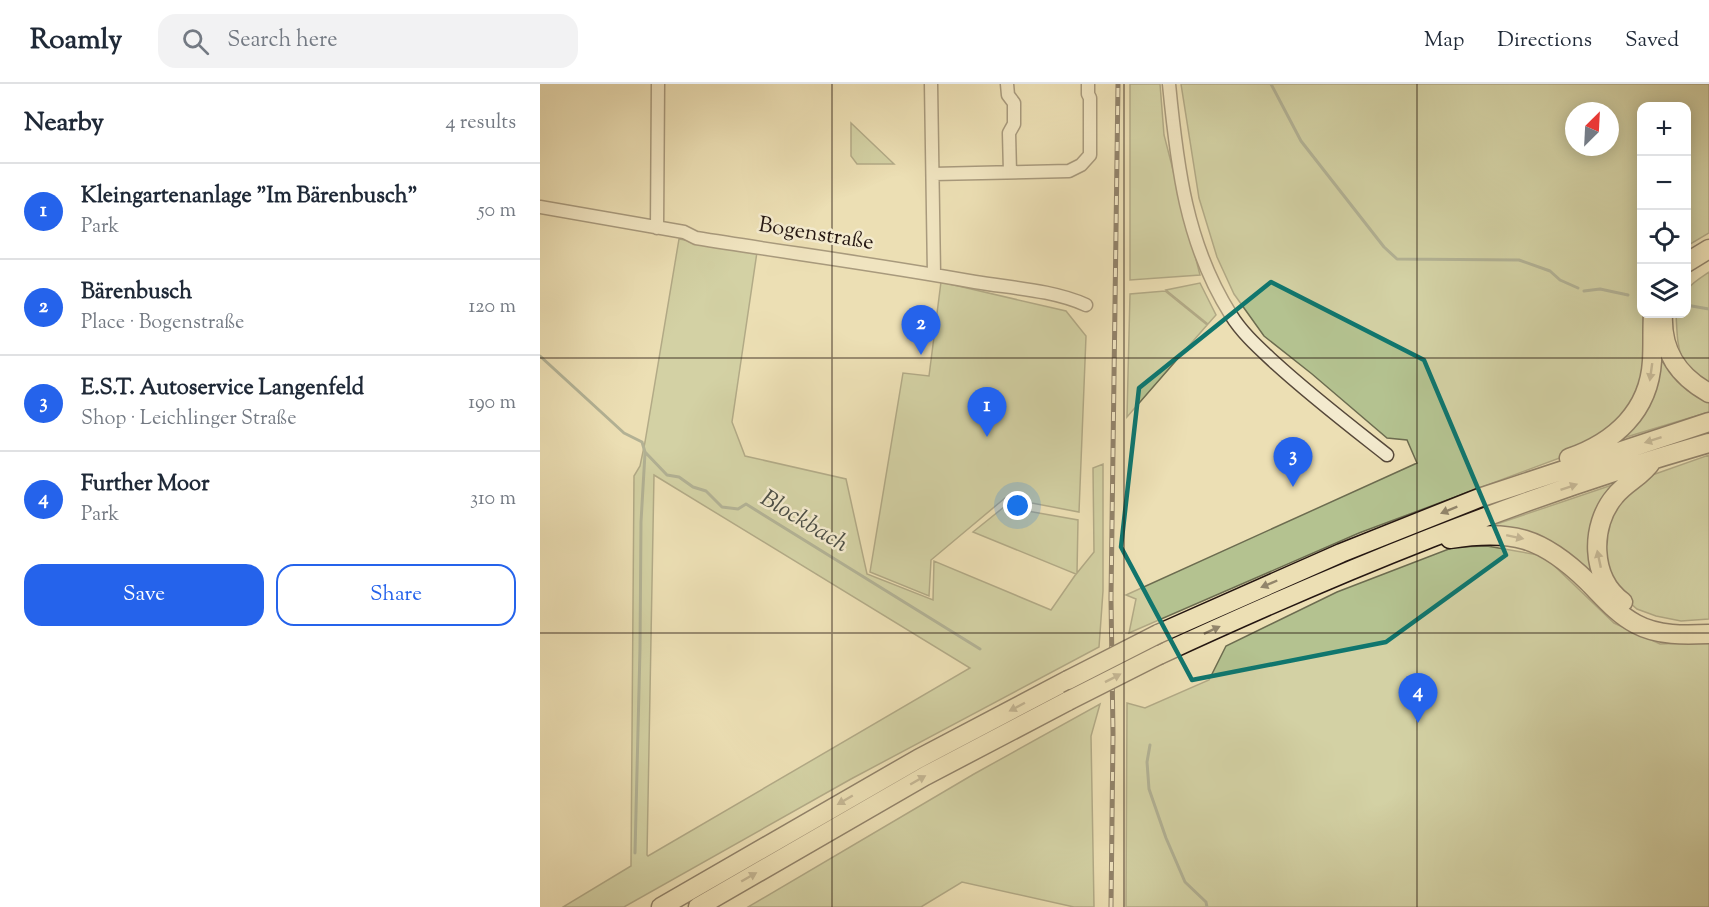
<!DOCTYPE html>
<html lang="en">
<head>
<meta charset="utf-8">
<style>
	body { margin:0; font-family:"Sorts Mill Goudy",serif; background:#f2f2f3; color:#1f2937 }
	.controls { position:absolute; right:18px; top:18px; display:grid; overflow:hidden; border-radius:12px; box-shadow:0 3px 15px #0003 }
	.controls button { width:54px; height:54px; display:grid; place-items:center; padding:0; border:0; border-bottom:2px solid #e0e1e3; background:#fff; color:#1f2937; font:30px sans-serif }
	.compass { position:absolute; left:1025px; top:18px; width:54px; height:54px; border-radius:50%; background:#fff; box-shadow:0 3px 15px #0003; rotate:24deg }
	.you { position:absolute; left:478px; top:422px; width:21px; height:21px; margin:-15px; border:4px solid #fff; border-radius:50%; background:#1a73e8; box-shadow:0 0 0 9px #1a73e833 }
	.badge { display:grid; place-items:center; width:39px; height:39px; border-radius:50%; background:#2563eb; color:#fff; font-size:20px; font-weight:700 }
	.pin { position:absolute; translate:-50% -50px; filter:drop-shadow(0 2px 3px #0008) }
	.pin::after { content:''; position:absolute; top:32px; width:21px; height:18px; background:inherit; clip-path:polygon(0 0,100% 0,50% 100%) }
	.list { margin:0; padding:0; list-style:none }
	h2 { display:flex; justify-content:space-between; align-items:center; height:78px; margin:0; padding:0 24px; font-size:26px }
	h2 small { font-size:20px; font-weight:400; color:#747a83 }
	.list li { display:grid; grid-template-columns:39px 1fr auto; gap:18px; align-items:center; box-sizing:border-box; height:96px; padding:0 24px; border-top:2px solid #e0e1e3 }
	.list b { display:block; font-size:22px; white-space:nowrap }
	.list p { margin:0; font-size:20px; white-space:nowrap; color:#747a83 }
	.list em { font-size:20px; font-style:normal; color:#747a83 }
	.actions { display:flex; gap:12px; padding:18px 24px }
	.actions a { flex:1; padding:14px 0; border:2px solid #2563eb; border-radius:18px; text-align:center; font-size:21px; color:#2563eb }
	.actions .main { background:#2563eb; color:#fff }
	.icon { flex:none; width:33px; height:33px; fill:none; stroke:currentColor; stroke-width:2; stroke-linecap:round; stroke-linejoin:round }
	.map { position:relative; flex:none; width:1169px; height:823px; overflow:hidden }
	header { display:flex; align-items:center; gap:36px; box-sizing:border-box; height:84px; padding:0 30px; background:#fff; border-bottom:2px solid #e0e1e3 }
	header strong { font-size:28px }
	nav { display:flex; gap:33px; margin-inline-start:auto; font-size:21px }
	.search { width:420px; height:54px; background:#f2f2f3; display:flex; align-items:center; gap:15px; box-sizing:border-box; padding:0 21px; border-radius:18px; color:#747a83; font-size:22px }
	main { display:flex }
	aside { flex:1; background:#fff }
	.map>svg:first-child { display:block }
	.green { fill:#b4c290; stroke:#6c6c50; stroke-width:1.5; fill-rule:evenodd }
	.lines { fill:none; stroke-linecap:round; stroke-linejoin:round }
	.stream { stroke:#6a7a6d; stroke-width:3 }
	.minor-casing { stroke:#56483a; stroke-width:15 }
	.highway-casing { stroke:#241611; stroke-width:21 }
	.minor { stroke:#f3eace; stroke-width:12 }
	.highway { stroke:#ecdfb4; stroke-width:18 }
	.rail-casing { stroke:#241611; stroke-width:5 }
	.rail { stroke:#f3eace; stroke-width:3; stroke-dasharray:9; stroke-linecap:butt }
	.highway-bridge-casing { stroke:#241611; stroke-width:21; stroke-linecap:butt }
	.highway-bridge { stroke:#ecdfb4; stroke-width:18 }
	.oneway { fill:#92856b }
	.marked { fill:none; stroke:#0f766e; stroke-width:4.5; stroke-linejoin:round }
	.grid { fill:none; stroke:#241611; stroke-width:1.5; stroke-opacity:0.55 }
	.labels { text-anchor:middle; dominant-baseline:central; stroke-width:5; stroke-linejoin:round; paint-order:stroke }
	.street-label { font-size:22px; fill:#241611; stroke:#f3eace }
	.water-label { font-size:24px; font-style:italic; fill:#4d5047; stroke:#f3eace }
</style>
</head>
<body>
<header>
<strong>Roamly</strong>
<div class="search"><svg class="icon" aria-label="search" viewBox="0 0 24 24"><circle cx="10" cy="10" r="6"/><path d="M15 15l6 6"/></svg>Search here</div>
<nav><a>Map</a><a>Directions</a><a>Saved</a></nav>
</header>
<main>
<aside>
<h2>Nearby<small>4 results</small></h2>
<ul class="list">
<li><span class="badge">1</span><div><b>Kleingartenanlage &quot;Im Bärenbusch&quot;</b><p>Park</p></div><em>50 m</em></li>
<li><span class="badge">2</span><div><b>Bärenbusch</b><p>Place · Bogenstraße</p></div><em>120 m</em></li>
<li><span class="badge">3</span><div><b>E.S.T. Autoservice Langenfeld</b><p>Shop · Leichlinger Straße</p></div><em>190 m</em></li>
<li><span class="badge">4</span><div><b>Further Moor</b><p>Park</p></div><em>310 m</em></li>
</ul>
<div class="actions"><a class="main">Save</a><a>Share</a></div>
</aside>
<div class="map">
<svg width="1169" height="823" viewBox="0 0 1169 823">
	<rect width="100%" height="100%" fill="#ecdfb4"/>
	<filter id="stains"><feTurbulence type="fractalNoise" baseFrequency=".00333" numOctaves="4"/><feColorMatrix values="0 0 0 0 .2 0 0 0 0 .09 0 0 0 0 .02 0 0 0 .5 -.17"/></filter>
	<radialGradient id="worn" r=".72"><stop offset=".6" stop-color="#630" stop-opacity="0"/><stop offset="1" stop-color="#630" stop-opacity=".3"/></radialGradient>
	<!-- green -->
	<path class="green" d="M590,0h30l4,51 36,140 -70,5z
		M641,0h528v149l-22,13 -1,-140h-44v208h5v57l-8,27 -50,49 -230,86 -230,100 7,-34 -10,-4 291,-132 -10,-23 -20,-2 -75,-64 -48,-38 -30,-42 -17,-37 -18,-59zM1034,27h36v36h-36z
		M311,39l43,41h-37l-6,-8z
		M139,155l78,13 -25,170 13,34 101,23 21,95 66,26 1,-39 117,49 25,-36 -103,-42 31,-25 74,13 -1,53 17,-21 -1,-84 10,-4v127l-4,56 -248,132 -227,128h-61l68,-41 3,-390 6,-10 5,-24zM114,391l316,193 -322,188 -1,-1z
		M1169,188v111c-33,-17 -31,-36 -33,-69h10c1,-29 -1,-26 23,-42z
		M401,198l125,29 20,25 -7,176 -74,-14 -74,62 -2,36 -59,-24 33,-199 26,3z
		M660,199l16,32 -8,9 -42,-34z
		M625,207l42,34 -80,92 3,-123z
		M1118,258c13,30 18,46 51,59v11l-86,26z
		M1169,371v164l-28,2 -25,-5 -19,-7 -17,-15 -12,-17 -5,-49 10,-19 28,-30z
		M1078,399l-21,30 3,77 -112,-63z
		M947,462l57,10 70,67 46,21 49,-2v265h-583l1,-204 18,5 64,-28 17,-34 111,-54 117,-45z
		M560,620l-9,32 3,171h-20l-112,-25 -41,25h-173l226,-133z"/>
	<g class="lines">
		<!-- stream -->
		<path class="stream" d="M731,0l30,57 83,106 13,12 122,1 31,11 10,9 18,8
			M1044,207l16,-2 28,6
			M1146,221l23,4
			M0,272l84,77 18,9 3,10 22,23 12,2 14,10 13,4 16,16 16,2 8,-5 234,145
			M610,661l-3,17 2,27 17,49 19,44 21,20 1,5
			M95,769l5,-204 1,-127 4,-69"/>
		<defs>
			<path id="minor" d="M391,0l3,190
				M467,0l1,11 6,8v21l-5,9 1,39
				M629,0c8,82 17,160 62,231 11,18 28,33 43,47 36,33 75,63 113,93
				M393,90l136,-3 12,-6 9,-10v-57l-2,-4v-10
				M0,123l144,25 12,6c93,15 186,27 279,44 36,6 78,8 111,23
				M117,144l1,-144"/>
			<path id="highway" d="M1146,179l23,-14
				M1123,230c-2,37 15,62 46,79
				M1029,374c46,-16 80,-47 83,-97 1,-16 0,-32 1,-47
				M910,455c62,-10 92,-2 138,43 15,15 29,32 48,42 22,12 49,11 73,10
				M1083,518c-33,-24 -33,-77 -8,-106 11,-14 28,-20 37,-35
				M618,550l183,-81 138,-55 230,-76
				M619,571c179,-83 361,-158 550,-212
				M121,823l257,-148 150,-79
				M158,823l227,-131 143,-75"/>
		</defs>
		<!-- minor casing -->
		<use href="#minor" class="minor-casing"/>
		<!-- highway casing -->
		<use href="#highway" class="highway-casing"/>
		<!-- minor -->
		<use href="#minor" class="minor"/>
		<!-- highway -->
		<use href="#highway" class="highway"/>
		<defs>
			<path id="rail" d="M571,823l2,-173 -2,-136 7,-514"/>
		</defs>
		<!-- rail casing -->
		<use href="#rail" class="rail-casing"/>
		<!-- rail -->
		<use href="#rail" class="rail"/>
		<defs>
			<path id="highway-bridge" d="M528,596l90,-46
				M528,617l91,-46"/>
		</defs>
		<!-- highway-bridge casing -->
		<use href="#highway-bridge" class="highway-bridge-casing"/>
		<!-- highway-bridge -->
		<use href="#highway-bridge" class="highway-bridge"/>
	</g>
	<!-- one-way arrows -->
	<defs><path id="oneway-solid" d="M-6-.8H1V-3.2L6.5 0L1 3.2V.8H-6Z" transform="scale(1.5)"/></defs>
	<g class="oneway">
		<use href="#oneway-solid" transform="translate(1111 288) rotate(98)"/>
		<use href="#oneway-solid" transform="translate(1113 356) rotate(162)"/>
		<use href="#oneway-solid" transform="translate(1029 403) rotate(-19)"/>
		<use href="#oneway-solid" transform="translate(909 426) rotate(158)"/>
		<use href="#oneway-solid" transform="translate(975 453) rotate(12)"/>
		<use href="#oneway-solid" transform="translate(1059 475) rotate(-102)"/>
		<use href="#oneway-solid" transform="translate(729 500) rotate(157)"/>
		<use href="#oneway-solid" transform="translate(672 546) rotate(-25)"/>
		<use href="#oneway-solid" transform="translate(573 594) rotate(-27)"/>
		<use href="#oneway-solid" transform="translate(477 623) rotate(152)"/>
		<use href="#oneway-solid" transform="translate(378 696) rotate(-30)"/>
		<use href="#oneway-solid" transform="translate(305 716) rotate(150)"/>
		<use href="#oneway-solid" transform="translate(209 793) rotate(-30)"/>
	</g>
	<!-- marked area -->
	<path d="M0 0H1169V823H0ZM731,198l153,78 82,195 -120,87 -194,38 -71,-133 18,-159z" fill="#ecdfb4" fill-opacity=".55" fill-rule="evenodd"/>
	<path class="marked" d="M731,198l153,78 82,195 -120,87 -194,38 -71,-133 18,-159z"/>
	<!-- grid -->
	<path class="grid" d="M292,0v823M584,0v823M877,0v823M0,274h1169M0,549h1169"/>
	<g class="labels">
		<!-- street labels -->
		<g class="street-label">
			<text transform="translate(276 151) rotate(9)">Bogenstraße</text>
		</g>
		<!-- water labels -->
		<g class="water-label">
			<text transform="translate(264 438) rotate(31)">Blockbach</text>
		</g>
	</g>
	<rect width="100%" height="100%" filter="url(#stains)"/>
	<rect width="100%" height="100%" fill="url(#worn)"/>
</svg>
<div class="controls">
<button>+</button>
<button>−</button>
<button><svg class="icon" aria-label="locate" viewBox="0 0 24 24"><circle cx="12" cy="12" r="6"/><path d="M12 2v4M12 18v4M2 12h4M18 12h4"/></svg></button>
<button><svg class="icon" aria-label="layers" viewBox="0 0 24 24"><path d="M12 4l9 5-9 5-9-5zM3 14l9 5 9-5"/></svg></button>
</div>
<svg class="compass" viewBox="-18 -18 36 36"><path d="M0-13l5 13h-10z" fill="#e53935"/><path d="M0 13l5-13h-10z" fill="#747a83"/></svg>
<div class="you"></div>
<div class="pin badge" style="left:447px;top:353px">1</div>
<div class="pin badge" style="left:381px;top:271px">2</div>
<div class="pin badge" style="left:753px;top:403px">3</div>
<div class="pin badge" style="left:878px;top:639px">4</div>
</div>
</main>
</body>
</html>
